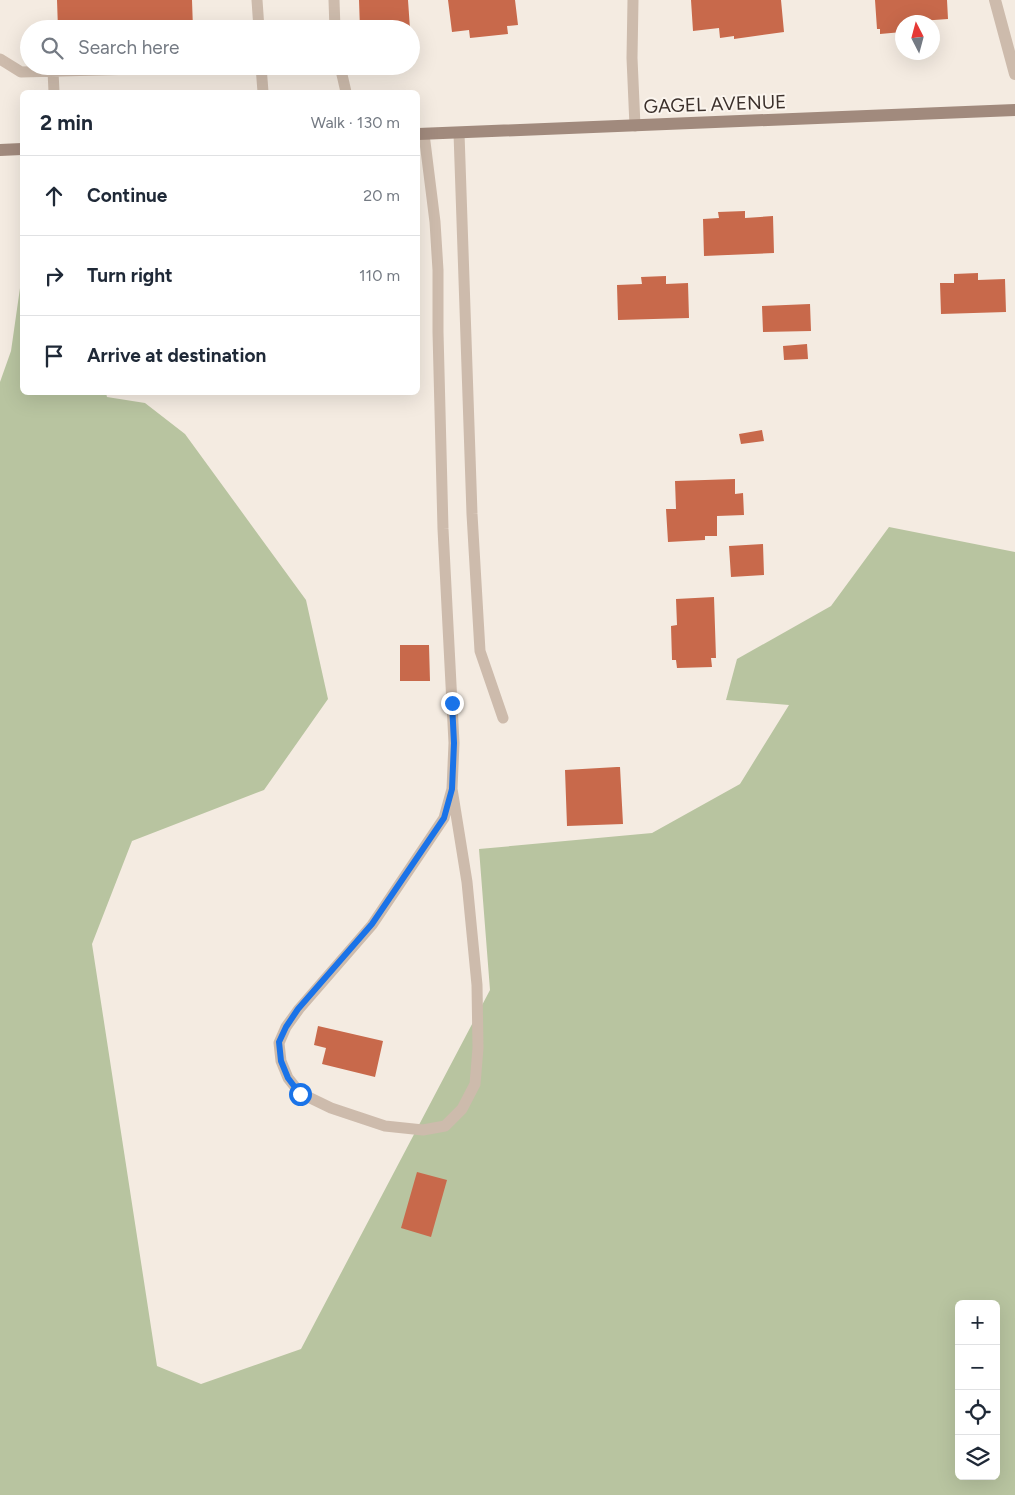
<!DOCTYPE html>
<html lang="en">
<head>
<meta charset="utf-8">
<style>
	body { margin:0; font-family:Figtree,sans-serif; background:#f2f2f3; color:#1f2937 }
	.controls { position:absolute; right:15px; bottom:15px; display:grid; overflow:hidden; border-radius:8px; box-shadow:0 5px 20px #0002 }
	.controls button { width:45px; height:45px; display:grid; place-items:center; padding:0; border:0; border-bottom:1px solid #e0e1e3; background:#fff; color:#1f2937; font:25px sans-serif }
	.compass { position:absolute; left:895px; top:15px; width:45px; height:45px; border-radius:50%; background:#fff; box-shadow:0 5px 20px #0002; rotate:354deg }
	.stop { position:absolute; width:15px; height:15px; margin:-11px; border:4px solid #1a73e8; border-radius:50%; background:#fff }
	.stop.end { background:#1a73e8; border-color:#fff; box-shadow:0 1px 5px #0008 }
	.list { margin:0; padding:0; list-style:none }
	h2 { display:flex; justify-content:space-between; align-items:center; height:65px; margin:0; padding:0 20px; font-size:21px }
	h2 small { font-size:16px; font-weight:400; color:#747a83 }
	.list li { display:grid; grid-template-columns:32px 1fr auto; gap:15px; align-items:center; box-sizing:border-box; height:80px; padding:0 20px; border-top:1px solid #e0e1e3 }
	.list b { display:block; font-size:19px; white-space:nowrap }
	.list em { font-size:16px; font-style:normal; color:#747a83 }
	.icon { flex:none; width:28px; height:28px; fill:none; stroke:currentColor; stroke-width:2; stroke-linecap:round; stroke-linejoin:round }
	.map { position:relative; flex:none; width:1015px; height:1495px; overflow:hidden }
	.search { position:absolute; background:#fff; box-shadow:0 5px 20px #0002; left:20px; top:20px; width:400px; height:55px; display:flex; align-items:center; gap:12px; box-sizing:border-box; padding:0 18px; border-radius:28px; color:#747a83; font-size:19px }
	.panel { position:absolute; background:#fff; box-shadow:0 5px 20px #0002; left:20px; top:90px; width:400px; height:305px; border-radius:8px }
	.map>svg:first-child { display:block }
	.green { fill:#b8c4a0; fill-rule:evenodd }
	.building { fill:#c8694b }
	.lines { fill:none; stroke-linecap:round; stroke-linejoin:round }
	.lane { stroke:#cdbbac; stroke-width:11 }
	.street { stroke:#cdbbac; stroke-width:12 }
	.secondary { stroke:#a18a7d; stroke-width:12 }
	.route { stroke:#1a73e8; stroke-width:6 }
	.labels { text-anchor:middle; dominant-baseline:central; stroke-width:4; stroke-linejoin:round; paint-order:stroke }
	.street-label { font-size:19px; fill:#3b302b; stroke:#fbf5ee }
</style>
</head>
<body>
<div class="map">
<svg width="1015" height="1495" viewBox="0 0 1015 1495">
	<rect width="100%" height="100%" fill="#f4ebe1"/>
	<!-- green -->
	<path class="green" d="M21,281l1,2v109l84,1 1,4 38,6 40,31 121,166 22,99 -64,91 -132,51 -40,103 65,422 44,18 100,-35 189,-359 -11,-141 173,-16 88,-49 49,-79 -63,-5 11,-41 94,-53 58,-79 126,25v943h-1015v-1113l11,-31zM959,1304h37v172h-37z"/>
	<!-- building -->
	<path class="building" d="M57,0h135l1,29h-135z
		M359,0h49l2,29h-50z
		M448,0h67l3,25 -11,1 1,8 -38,4 -1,-8 -17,2z
		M691,0h90l3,32 -50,7v-3l-14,2 -1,-10 -26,3z
		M875,0h72l1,19 -28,2v1h-18v10l-22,2v-5h-3z
		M745,211v7l28,-2 1,37 -70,3 -1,-37 16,-1 -1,-6z
		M978,273v7l27,-1 1,33 -65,2 -1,-31h14v-9z
		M666,276v8l22,-1 1,35 -71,2 -1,-35 25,-1 -1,-7z
		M810,304l1,27 -48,1 -1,-26z
		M807,344l1,15 -24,1 -1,-14z
		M762,430l2,11 -23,3 -2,-10z
		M735,479v15l8,-1 1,22 -27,1v20h-12v4l-37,2 -2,-33h10l-1,-28z
		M763,544l1,31 -33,2 -2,-31z
		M714,597l2,61h-5l1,9 -35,1 -1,-8h-4l-1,-34 6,-1 -1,-26z
		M400,645h29l1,36h-30z
		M617,767h3l3,57 -56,2 -2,-56z
		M318,1026l65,15 -8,36 -53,-13 4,-16 -12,-3z
		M417,1172l30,8 -16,57 -30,-9z"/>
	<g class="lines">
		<!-- lane -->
		<path class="lane" d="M257,0l2,29
			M334,0l1,29
			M633,0l-1,58 3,68
			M0,59l21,13 236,-6
			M261,66l2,26
			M340,66l6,26
			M53,71l1,21
			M459,133l13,381 8,137 23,67
			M424,134l11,88 3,48v62l5,197 11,214 -2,46 -8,29 -72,107 -73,84 -13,18 -7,16 2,18 7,17 12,15 31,15 54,18 38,4 22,-4 17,-17 13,-25 3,-36 -1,-63 -10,-103 -15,-93"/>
		<!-- street -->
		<path class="street" d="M995,0l20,74"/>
		<!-- secondary -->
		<path class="secondary" d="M418,134l597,-24
			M0,150l22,-1"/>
	</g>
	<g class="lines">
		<!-- route -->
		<path class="route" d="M300,1094l-12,-16 -7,-17 -2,-19 7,-15 12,-18 74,-85 72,-106 8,-29 2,-46 -2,-40"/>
	</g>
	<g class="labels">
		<!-- street labels -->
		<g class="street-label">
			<text transform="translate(715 104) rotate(-2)">GAGEL AVENUE</text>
		</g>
	</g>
</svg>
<div class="controls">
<button>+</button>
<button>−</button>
<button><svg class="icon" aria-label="locate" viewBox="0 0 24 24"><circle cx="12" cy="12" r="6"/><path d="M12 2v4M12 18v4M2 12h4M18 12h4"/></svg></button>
<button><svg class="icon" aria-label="layers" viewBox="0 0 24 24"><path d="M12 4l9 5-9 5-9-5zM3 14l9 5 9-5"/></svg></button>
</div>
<svg class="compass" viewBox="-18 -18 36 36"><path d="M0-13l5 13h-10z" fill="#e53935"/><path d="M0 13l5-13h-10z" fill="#747a83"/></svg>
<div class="stop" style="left:300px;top:1094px"></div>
<div class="stop end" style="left:452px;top:703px"></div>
<div class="search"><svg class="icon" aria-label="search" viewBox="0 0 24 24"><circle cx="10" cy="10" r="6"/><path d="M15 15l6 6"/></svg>Search here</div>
<section class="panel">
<h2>2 min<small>Walk · 130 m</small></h2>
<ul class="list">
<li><svg class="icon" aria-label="ahead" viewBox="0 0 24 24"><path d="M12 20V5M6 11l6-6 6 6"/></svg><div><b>Continue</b></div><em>20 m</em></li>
<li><svg class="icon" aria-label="right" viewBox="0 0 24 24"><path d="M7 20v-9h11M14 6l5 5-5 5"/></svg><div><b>Turn right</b></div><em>110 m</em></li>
<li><svg class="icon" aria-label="arrive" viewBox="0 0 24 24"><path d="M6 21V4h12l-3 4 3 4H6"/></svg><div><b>Arrive at destination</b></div></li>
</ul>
</section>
</div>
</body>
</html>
